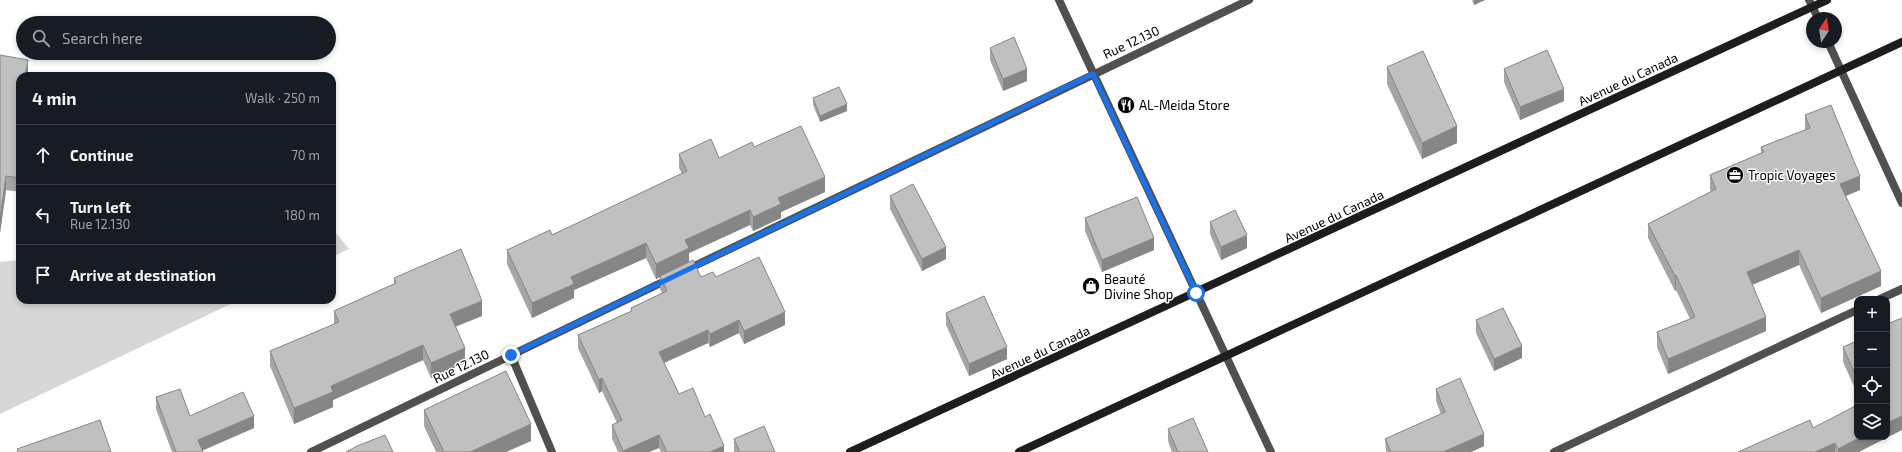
<!DOCTYPE html>
<html lang="en">
<head>
<meta charset="utf-8">
<style>
	body { margin:0; font-family:"Exo 2",sans-serif; background:#20242c; color:#f1f3f6 }
	.controls { position:absolute; right:12px; bottom:12px; display:grid; overflow:hidden; border-radius:8px; box-shadow:0 2px 6px #0003 }
	.controls button { width:36px; height:36px; display:grid; place-items:center; padding:0; border:0; border-bottom:1px solid #363941; background:#171b24; color:#f1f3f6; font:20px sans-serif }
	.compass { position:absolute; left:1806px; top:12px; width:36px; height:36px; border-radius:50%; background:#171b24; box-shadow:0 2px 6px #0003; rotate:13deg }
	.stop { position:absolute; width:12px; height:12px; margin:-9px; border:3px solid #1a73e8; border-radius:50%; background:#fff }
	.stop.end { background:#1a73e8; border-color:#fff; box-shadow:0 1px 4px #0008 }
	.list { margin:0; padding:0; list-style:none }
	h2 { display:flex; justify-content:space-between; align-items:center; height:52px; margin:0; padding:0 16px; font-size:17px }
	h2 small { font-size:13px; font-weight:400; color:#9ea1a6 }
	.list li { display:grid; grid-template-columns:26px 1fr auto; gap:12px; align-items:center; box-sizing:border-box; height:60px; padding:0 16px; border-top:1px solid #363941 }
	.list b { display:block; font-size:15px; white-space:nowrap }
	.list p { margin:0; font-size:13px; white-space:nowrap; color:#9ea1a6 }
	.list em { font-size:13px; font-style:normal; color:#9ea1a6 }
	.icon { flex:none; width:22px; height:22px; fill:none; stroke:currentColor; stroke-width:2; stroke-linecap:round; stroke-linejoin:round }
	.map { position:relative; flex:none; width:1902px; height:452px; overflow:hidden }
	.search { position:absolute; background:#171b24; box-shadow:0 2px 6px #0003; left:16px; top:16px; width:320px; height:44px; display:flex; align-items:center; gap:10px; box-sizing:border-box; padding:0 14px; border-radius:22px; color:#9ea1a6; font-size:15px }
	.panel { position:absolute; background:#171b24; box-shadow:0 2px 6px #0003; left:16px; top:72px; width:320px; height:232px; border-radius:12px }
	.map>svg:first-child { display:block }
	.green { fill:#d7d7d7 }
	.lines { fill:none; stroke-linecap:round; stroke-linejoin:round }
	.minor { stroke:#505050; stroke-width:8 }
	.secondary { stroke:#1d1d1d; stroke-width:8 }
	.wall { fill:#a5a5a5 }
	.shaded-wall { fill:#868686 }
	.building { fill:#c0c0c0; stroke:#868686 }
	.route { stroke:#1a73e8; stroke-width:5 }
	.labels { text-anchor:middle; dominant-baseline:central; stroke-width:3; stroke-linejoin:round; paint-order:stroke }
	.street-label { font-size:13px; fill:#000; stroke:#fff }
	.poi-label { font-size:13px; fill:#000; stroke:#fff; text-anchor:start }
</style>
</head>
<body>
<div class="map">
<svg width="1902" height="452" viewBox="0 0 1902 452">
	<rect width="100%" height="100%" fill="#fff"/>
	<!-- green -->
	<path class="green" d="M332,228l17,21 -17,8z
		M20,260v40h219l-239,114v-152z"/>
	<g class="lines">
		<!-- minor -->
		<path class="minor" d="M1059,0l212,452
			M1809,0l9,18
			M1828,42l74,161
			M686,270l563,-270
			M1880,299l22,-10
			M511,355l41,97
			M311,452l358,-173
			M1554,452l303,-142"/>
		<!-- secondary -->
		<path class="secondary" d="M850,452l977,-452
			M1019,452l883,-410"/>
	</g>
	<!-- wall -->
	<path class="wall" d="M1472,0h13l-11,5z
		M990,48l37,33 -24,10 -13,-31z
		M0,55l28,20 -8,1v116l-14,-2 -6,43z
		M1387,67l70,76 -35,16 -35,-75z
		M1504,69l60,32 -44,19 -16,-38z
		M813,98l34,13 -27,11 -7,-17z
		M1805,115l55,75 -14,6 35,90 -60,27 -22,-48 -47,20 14,46 -98,43 -11,-27v-15l33,-13 -14,-29 -1,1 -27,-53v-14l63,-32 -1,-3v-14l51,-22v-6l44,-17z
		M754,147l71,45 -44,20v6l-28,13 -3,-6 -61,28v9l12,15h15l69,48 -41,19 -5,-11 -29,14 -2,-4 -44,20 15,31 26,23 19,35h-63l-2,-4 -10,4h-31l-6,-14v-13l5,-2 -15,-32 -3,2 -21,-45v-13l53,-24v-3l31,-15 -2,-4v-12l-4,2 -10,-21 -72,32v8l-42,20 -25,-54v-14l45,-15 130,-61 -3,-6v-14l40,4z
		M890,196l56,63 -24,12 -32,-62z
		M1085,218l69,32 -52,22 -17,-41z
		M1210,222l37,26 -26,12 -11,-26z
		M394,278l88,38 -27,10 10,37 -34,15 -8,-18 -90,40v7l-39,17 -24,-58v-15l64,-26v-14l60,-27z
		M946,313l61,46 -38,17 -23,-51z
		M1476,320l46,38 -28,13 -18,-38z
		M1857,341v52l-14,-31v-15z
		M1436,389l48,57 -13,6h-85l-1,-13 56,-25 -5,-13z
		M156,397l34,19 64,12 -52,23 1,1h-31l-16,-43z
		M424,410l107,31 -25,11h-70l-12,-26z
		M1813,428l46,24h-121z
		M1168,429l40,23h-36l-4,-11z
		M734,439l41,13h-41z"/>
	<!-- shaded-wall -->
	<path class="shaded-wall" d="M1474,0h11l-11,5z
		M28,60v16h-3z
		M1027,69v12l-24,10v-12z
		M1564,89v12l-44,19v-13z
		M847,104v7l-27,11v-6z
		M20,107v15l-2,-1z
		M1457,126v17l-35,16v-16z
		M6,176v14l-6,43v-14z
		M1860,176v14l-20,8v-14z
		M825,177v15l-44,20v6l-28,13v-14l25,-19z
		M750,210v15l-61,28v10l-33,16v-15l29,-24z
		M1247,235v13l-26,12v-13z
		M1154,238v12l-52,22v-12z
		M646,243v15l-72,32v8l-42,20v-15l39,-26z
		M946,247v12l-24,12v-12z
		M1799,250v15l-52,22v-15z
		M1881,271v15l-60,27v-15z
		M1676,275v15l-1,1v-15z
		M482,301v15l-32,13v-15z
		M785,312v13l-41,19v-13z
		M1766,317v14l-98,43v-15z
		M739,320v13l-29,14v-13z
		M708,330v13l-49,22v-13z
		M423,345v15l-90,40v7l-39,17v-16l37,-22z
		M1522,346v12l-28,13v-12z
		M1007,347v12l-38,17v-12z
		M465,348v15l-34,15v-15z
		M602,378v13l-3,2v-13z
		M254,416v12l-56,24v-12z
		M1902,416v14l-43,22h-21v-3l23,-12h26v-14z
		M531,424v17l-25,11h-36z
		M1484,434v12l-13,6h-28z
		M659,435v13l-10,4h-26v-1z
		M1835,443v9h-20z
		M724,446v6h-14z"/>
	<!-- building -->
	<path class="building" d="M1014,37l13,32 -24,10 -13,-31z
		M1547,50l17,39 -44,18 -16,-38z
		M1423,51l34,75 -35,17 -35,-76z
		M0,55l28,5 -3,16h-5v31l-2,14h2v57l-14,-2 -6,43z
		M839,87l8,17 -27,12 -7,-18z
		M1831,105l29,71 -20,8 41,87 -60,27 -22,-48 -52,22 19,45 -98,42 -11,-27 38,-15 -19,-42 -1,1 -27,-52 68,-35 -6,-14 54,-23 -3,-5 49,-19 -5,-13z
		M801,126l24,51 -47,21 3,6 -28,13 -3,-7 -65,30 4,8 -33,16 -10,-21 -75,34 3,7 -42,19 -25,-53 43,-20 2,5 135,-64 -8,-17 32,-15 8,19 33,-16 2,5z
		M913,184l33,63 -24,12 -32,-63z
		M1137,197l17,41 -52,22 -17,-42z
		M1235,210l12,25 -26,12 -11,-25z
		M461,249l21,52 -32,13 15,34 -34,15 -8,-18 -92,41 2,6 -39,16 -24,-57 69,-29 -5,-11 62,-28 -2,-5z
		M759,257l26,55 -41,19 -5,-11 -29,14 -2,-4 -49,22 20,42 14,-6 12,29 5,-3 14,32 -14,6h-43l-8,-17 -36,16 -11,-26 10,-5 -20,-42 -3,2 -21,-45 54,-24 -1,-3 36,-17 -7,-15 33,-16 8,17 12,-5 3,5z
		M984,296l23,51 -38,17 -23,-51z
		M1503,308l19,38 -28,13 -18,-39z
		M1902,318v98l-15,7v-99z
		M1857,341v38l-14,-32z
		M506,371l25,53 -61,28h-26l-20,-42z
		M1460,378l24,56 -41,18h-52l-6,-13 60,-27 -9,-23z
		M180,389l10,27 53,-24 11,24 -56,24 5,12h-27l-20,-55z
		M1857,405v32h4l-23,12 -3,-6 -20,9h-77l72,-32 3,8z
		M1193,418l15,34h-30l-10,-23z
		M100,420l11,32h-93l-1,-3z
		M764,426l11,26h-35l-6,-13z
		M385,435l8,17h-47l11,-6z"/>
	<g class="lines">
		<!-- route -->
		<path class="route" d="M511,355l582,-281 103,219"/>
	</g>
	<!-- icons -->
	<defs>
		<symbol id="restaurant-disc" viewBox="-11 -11 22 22"><circle r="9.5" fill="#000" stroke="#fff"/><path d="M-5-6h1v4h1v-4h1v4h1v-4h1v5L-1.5 .5V6h-2V.5L-5-1ZM5-6V6H3V1.5H1.5Q1.5-4 5-6Z" fill="#fff"/></symbol>
		<symbol id="office-disc" viewBox="-11 -11 22 22"><circle r="9.5" fill="#000" stroke="#fff"/><path d="M-6-3h4V-5.5h4V-3h4V5H-6ZM-1-4.5V-3h2v-1.5ZM-6 0V1H6V0Z" fill="#fff"/></symbol>
		<symbol id="shop-disc" viewBox="-11 -11 22 22"><circle r="9.5" fill="#000" stroke="#fff"/><path d="M-5-2.5h2.3a2.7 3.5 0 0 1 5.4 0H5L5.5 6h-11ZM-1.5-2.5h3a1.5 2.3 0 0 0-3 0Z" fill="#fff"/></symbol>
	</defs>
	<g fill-rule="evenodd">
		<use href="#restaurant-disc" x="1116" y="95" width="20" height="20"/>
		<use href="#office-disc" x="1725" y="165" width="20" height="20"/>
		<use href="#shop-disc" x="1081" y="276" width="20" height="20"/>
	</g>
	<g class="labels">
		<!-- street labels -->
		<g class="street-label">
			<text transform="translate(1131 42) rotate(-25)">Rue 12.130</text>
			<text transform="translate(1628 79) rotate(-25)">Avenue du Canada</text>
			<text transform="translate(1334 216) rotate(-25)">Avenue du Canada</text>
			<text transform="translate(1040 352) rotate(-25)">Avenue du Canada</text>
			<text transform="translate(461 366) rotate(-26)">Rue 12.130</text>
		</g>
		<!-- poi labels -->
		<g class="poi-label">
			<text x="1139" y="105">AL-Meida Store</text>
			<text x="1748" y="175">Tropic Voyages</text>
			<text x="1104" y="279">Beauté<tspan x="1104" dy="15">Divine Shop</tspan></text>
		</g>
	</g>
</svg>
<div class="controls">
<button>+</button>
<button>−</button>
<button><svg class="icon" aria-label="locate" viewBox="0 0 24 24"><circle cx="12" cy="12" r="6"/><path d="M12 2v4M12 18v4M2 12h4M18 12h4"/></svg></button>
<button><svg class="icon" aria-label="layers" viewBox="0 0 24 24"><path d="M12 4l9 5-9 5-9-5zM3 14l9 5 9-5"/></svg></button>
</div>
<svg class="compass" viewBox="-18 -18 36 36"><path d="M0-13l5 13h-10z" fill="#e53935"/><path d="M0 13l5-13h-10z" fill="#9ea1a6"/></svg>
<div class="stop" style="left:1196px;top:293px"></div>
<div class="stop end" style="left:511px;top:355px"></div>
<div class="search"><svg class="icon" aria-label="search" viewBox="0 0 24 24"><circle cx="10" cy="10" r="6"/><path d="M15 15l6 6"/></svg>Search here</div>
<section class="panel">
<h2>4 min<small>Walk · 250 m</small></h2>
<ul class="list">
<li><svg class="icon" aria-label="ahead" viewBox="0 0 24 24"><path d="M12 20V5M6 11l6-6 6 6"/></svg><div><b>Continue</b></div><em>70 m</em></li>
<li><svg class="icon" aria-label="left" viewBox="0 0 24 24"><path d="M17 20v-9H6M10 6l-5 5 5 5"/></svg><div><b>Turn left</b><p>Rue 12.130</p></div><em>180 m</em></li>
<li><svg class="icon" aria-label="arrive" viewBox="0 0 24 24"><path d="M6 21V4h12l-3 4 3 4H6"/></svg><div><b>Arrive at destination</b></div></li>
</ul>
</section>
</div>
</body>
</html>
